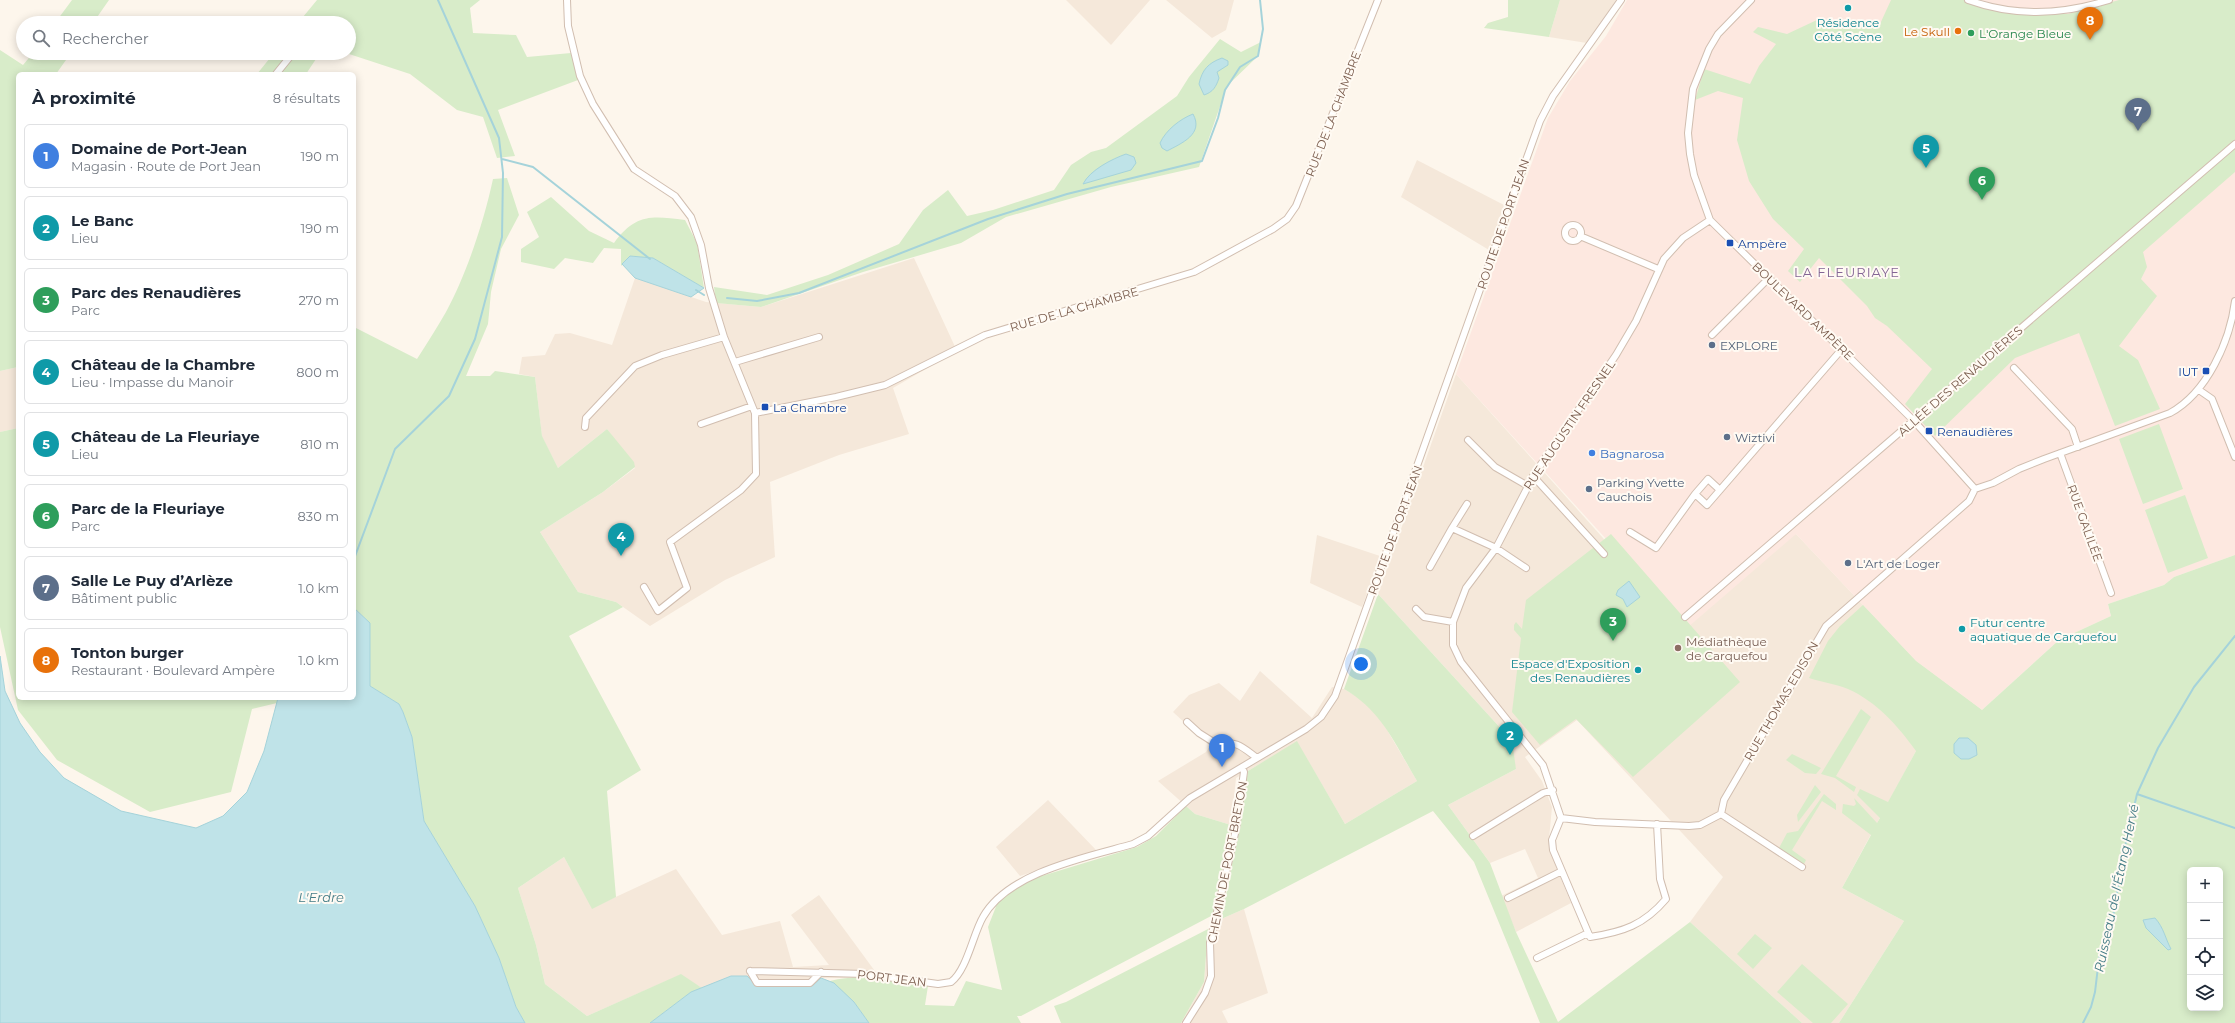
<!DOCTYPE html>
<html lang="fr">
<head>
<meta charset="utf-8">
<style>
	body { margin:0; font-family:Montserrat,sans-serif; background:#f6f6f7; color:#1f2937 }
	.controls { position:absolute; right:12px; bottom:12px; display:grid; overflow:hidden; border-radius:6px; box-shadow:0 2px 10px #0003 }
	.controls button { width:36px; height:36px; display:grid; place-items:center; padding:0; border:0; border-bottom:1px solid #e0e1e3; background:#fff; color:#1f2937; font:20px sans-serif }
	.you { position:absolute; left:1361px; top:664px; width:14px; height:14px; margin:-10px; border:3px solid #fff; border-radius:50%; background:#1a73e8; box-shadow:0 0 0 6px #1a73e833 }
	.badge { display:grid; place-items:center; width:26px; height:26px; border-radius:50%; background:#d93025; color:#fff; font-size:13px; font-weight:700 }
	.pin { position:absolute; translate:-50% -33px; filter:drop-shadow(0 1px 2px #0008) }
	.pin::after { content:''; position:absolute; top:21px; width:14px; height:12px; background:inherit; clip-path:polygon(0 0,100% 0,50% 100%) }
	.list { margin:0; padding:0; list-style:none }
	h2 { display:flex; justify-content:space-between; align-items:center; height:52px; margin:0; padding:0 16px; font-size:17px }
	h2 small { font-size:13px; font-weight:400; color:#747a83 }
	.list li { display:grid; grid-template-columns:26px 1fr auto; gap:12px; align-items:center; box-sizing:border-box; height:64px; margin:0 8px 8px; padding:0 8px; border:1px solid #e0e1e3; border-radius:6px }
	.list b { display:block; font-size:15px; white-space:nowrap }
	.list p { margin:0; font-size:13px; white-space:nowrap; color:#747a83 }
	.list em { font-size:13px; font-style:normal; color:#747a83 }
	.icon { flex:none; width:22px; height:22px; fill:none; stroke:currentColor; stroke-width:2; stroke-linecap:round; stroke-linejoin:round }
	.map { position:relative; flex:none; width:2235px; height:1023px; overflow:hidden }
	.search { position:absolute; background:#fff; box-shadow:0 2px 10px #0003; left:16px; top:16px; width:340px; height:44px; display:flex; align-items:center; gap:10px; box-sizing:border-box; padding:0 14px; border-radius:22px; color:#747a83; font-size:15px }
	.panel { position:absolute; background:#fff; box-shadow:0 2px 10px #0003; left:16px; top:72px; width:340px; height:628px; border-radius:6px }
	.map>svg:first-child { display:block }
	.residential { fill:#f5e8da }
	.commercial { fill:#fde8e0 }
	.green { fill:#d8ecc9; fill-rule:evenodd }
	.water { fill:#bfe3e8; stroke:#a5d3da }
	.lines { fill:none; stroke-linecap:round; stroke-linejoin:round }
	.stream { stroke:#a5d3da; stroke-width:2 }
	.street-casing { stroke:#d1beb0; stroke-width:8 }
	.street { stroke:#fff; stroke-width:6 }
	.culture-dot { fill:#0f9aa8; stroke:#fffaf3; stroke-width:1.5 }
	.food-dot { fill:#e8710a; stroke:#fffaf3; stroke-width:1.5 }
	.leisure-dot { fill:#2e9e5b; stroke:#fffaf3; stroke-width:1.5 }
	.transit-dot { fill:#1a4fb4; stroke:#fffaf3; stroke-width:1.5 }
	.service-dot { fill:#5c6f8a; stroke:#fffaf3; stroke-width:1.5 }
	.shop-dot { fill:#3f7fe0; stroke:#fffaf3; stroke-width:1.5 }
	.education-dot { fill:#8d6e63; stroke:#fffaf3; stroke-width:1.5 }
	.labels { text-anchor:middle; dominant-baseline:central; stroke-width:4; stroke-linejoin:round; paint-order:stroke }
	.culture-label { font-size:12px; fill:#0d838f; stroke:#fffaf3 }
	.food-label { font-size:12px; fill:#c56008; stroke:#fffaf3; text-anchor:end }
	.leisure-label { font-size:12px; fill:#27864d; stroke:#fffaf3; text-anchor:start }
	.street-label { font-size:12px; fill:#7a5c4d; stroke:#fffaf3 }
	.transit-label { font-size:12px; fill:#164399; stroke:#fffaf3; text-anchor:start }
	.service-label { font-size:12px; fill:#4e5e75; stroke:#fffaf3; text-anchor:start }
	.shop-label { font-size:12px; fill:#366cbe; stroke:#fffaf3; text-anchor:start }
	.education-label { font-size:12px; fill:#785e54; stroke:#fffaf3; text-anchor:start }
	.neighbourhood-label { font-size:13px; letter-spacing:1px; fill:#846695; stroke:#fffaf3 }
	.water-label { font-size:13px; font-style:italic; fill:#437c86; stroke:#fffaf3 }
</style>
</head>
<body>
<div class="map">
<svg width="2235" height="1023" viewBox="0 0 2235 1023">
	<rect width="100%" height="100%" fill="#fdf6ec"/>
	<!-- residential -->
	<path class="residential" d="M1066,0h84l-39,45z
		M1166,0h68l-8,30 -14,8z
		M1560,0h56l-29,43 -38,-6z
		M1417,160l87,45 -15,45 -88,-53z
		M914,258l43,93 -64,37 16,46 -70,21 -69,27 5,75 -50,23 -75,46 -34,-24 -38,-10 -38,-60 63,-40 32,-24 -28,-39 -49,39 -16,-31 -7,-60 -16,-3 3,-17 23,-2 10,-21 15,-1 42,12 23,-67 71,24 55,5z
		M18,367v61l-18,4v-61z
		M1456,374l173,193 167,-33 120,127 66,49 -66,41 -74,137 62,33 -65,102h-37l-112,-101 33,-45 -146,-157 -52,37 17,24 10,26 -3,32 7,28 15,36 -55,29 -15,-36 37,-18 -13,-29 -35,14 -42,-58 68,-36 -12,-37 -126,-138z
		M1317,535l63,21 -18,51 -52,-24z
		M1260,671l52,47 20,-31 12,2 17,10 19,19 37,63 -72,43 -48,-82 -61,36 -5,47 -36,-11 -37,-33 48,-29 4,-6 -37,-34 16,-17 30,-12 21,18z
		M1048,800l49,51 -77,25 -24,-29z
		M564,857l28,51 84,-39 46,66 58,-14 13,46 36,-2 -38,-50 28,-20 61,83h-59l-9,8 -55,-1 -10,-9h-16l-29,12 -22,-13 -93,41 -42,-32 -9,-39 -18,-57z
		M1244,909l24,84 -46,18 6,12h-47l23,-41 4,-53 11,-9z"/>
	<!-- commercial -->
	<path class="commercial" d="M1627,0h608v555l-61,22 -10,8 -56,19 3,12 -52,24 -77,70 -66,-49 -120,-127 -109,94 -231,-254 92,-256 22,-37 36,-45z"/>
	<!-- green -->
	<path class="green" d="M72,0h37l-16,23h-38z
		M317,0h163l-10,8 3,25 43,2 11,22 44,-4 7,27 -80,30 17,46 -18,2 -14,-41 -26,-7 -47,-36 -64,-21h3v-30h-51z
		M1508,0h52l-11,37 -65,-9 4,-5 20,-6z
		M1891,0h80l36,12 61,2 51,-14h116v172l-92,80 4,15 -6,12 16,17 -38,50 19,14 22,49 -45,17 -36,-93 -64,25 -80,78 -30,-32 27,-35 -45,-43 -12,-8 -8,-12 -48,-48 -19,24 -12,-11 16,-22 -31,-30 -24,-38 -12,-41 6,-42 -25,-7 -23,9 9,-31 46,15 9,-18 17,-22 -23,-12 5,-5 29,7 32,-15 61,5z
		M1220,39l21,13 20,-10 -3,14 -31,30 -28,81 -88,20 -105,30 -45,26 -98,29 -102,35 -45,-4 -2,-16 53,8 61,-20 71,-31 24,-34 25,-20 19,26 26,-6 61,-20 17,-25 20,-13 15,-4 71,-52 12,-19z
		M0,50l23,15 10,-12h38l-15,21h-38v293l-18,4z
		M274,53h46l-14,21h-49z
		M507,178l12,37 -18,34 -10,43 -3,32 -22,52h24l5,-5 40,6 7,59 16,32 49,-39 27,33 1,5 -32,25 -63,40 38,60 38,10 7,5 -54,29 72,134 -34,21 9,106 -24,12 -28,-52 -46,31 18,57 9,39 42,32 94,-42 21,14 -11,4 -41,31h-125l-9,-16 -17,-49 -24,-52 -51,-85 -12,-84 -9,-25 -4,-8 -29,-18v-63l-16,-15v-281l63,32c10,-16 20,-31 29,-47 21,-39 38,-91 47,-133z
		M551,197l38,34 25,12c22,-30 38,-27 71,-23l12,23 7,45 -51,-30 -23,-2 -9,10v-17l-17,-1 -11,15 -28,-5 -11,11 -33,-7v-13l18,-12 -12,-25z
		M2159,424l24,65 -40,15 -24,-65z
		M18,428v270h260l-1,5 -25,6 -21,83 -81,20 -93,-52 -39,-50 -18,-83v-195z
		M2185,495l23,63 -40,15 -23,-63z
		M1611,534l129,148 -107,95 -57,-58 -36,26 -28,-33 9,-74 -7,-8v-5l2,-3 6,7 4,-29z
		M2235,555v468h-396l65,-102 -62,-33 29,-53 -29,-22 1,-9 11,2 2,-2 -2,-6 23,25 3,-5 -23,-23 3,-6 28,13 28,-51c-18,-25 -39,-49 -68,-62 -12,-5 -26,-7 -39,-11l19,-37 12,-15 23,-21 53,56 66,49 77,-70 52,-24 -3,-12 56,-19 10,-8zM2190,870h30v138h-30z
		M1378,594l126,138 9,16 3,21 -68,36 42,58 26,69 42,90 132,-100 112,101h-262l-66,-161 -41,-51 -189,98 -25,11 9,-33 20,-116 49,-30 48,83 72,-43c-22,-37 -35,-70 -73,-92z
		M1861,709l10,8 -35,59 20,11 -2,5 -19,-14 -14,-4z
		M1792,754l29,14 -5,6 -11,-1 -19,-13z
		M1815,785l6,7 -23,30 -1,-7z
		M1824,794l12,10v6l-14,-9 -30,49 14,10 -2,4 -25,-16 8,-15 11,-2z
		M1186,806l9,8 36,11 -18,90 -192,101h-4l4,7h-152l-15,-21 -24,-21c33,-9 65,0 98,5l-3,19 29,1 12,-25 36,9 -14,-63 9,-23 11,-11 27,-15 102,-31 19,-11z
		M1208,929l-4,53 -23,41h-120l-7,-17 12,-4z
		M1755,934l17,14 -19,21 -16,-15z
		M1802,964l46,40 -17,19h-18l-36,-31z"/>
	<!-- water -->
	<path class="water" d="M1222,58l6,3v4l-11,7 2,6c-3,9 -6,14 -15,17l-5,-11c3,-14 9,-21 23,-26z
		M1193,114c11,20 -11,29 -26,37l-5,-3 -2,-5c6,-13 20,-24 33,-29z
		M1126,154l8,3 2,6 -5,7 -48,14c7,-14 29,-25 43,-30z
		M630,256l23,2 51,30 -13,9 -56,-19 -13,-14z
		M1629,581l11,16 -13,10 -4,-8 -7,-4 2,-5z
		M354,608l16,15v63l29,18 4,8 9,25 12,84 51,85 24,52 17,49 9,16h-525v-367l5,35 15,32 20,29 24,26 57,33 75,17 27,-12 24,-24 17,-41 14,-53h76z
		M1959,738h9l8,7 1,10 -8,4h-8l-7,-6v-9z
		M2155,918c9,10 10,20 16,31l-3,1 -22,-22 -3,-8z
		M731,976h16l10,9 55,1 9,-8 13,5 20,19 15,21h-219l41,-31z"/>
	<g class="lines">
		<!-- stream -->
		<path class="stream" d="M502,159l31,8 117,92
			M696,290l8,5
			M727,298l30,3 42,-8 189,-74 79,-25 135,-33 16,-43 7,-28 15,-23 18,-11 5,-27 -3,-29
			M354,559l41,-110 54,-53 26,-57 27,-102 1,-64 -4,-35 -61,-138
			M2137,794l98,34
			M2083,1023l8,-16 4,-15 5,-42 7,-10 5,-17 12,-72 13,-57 21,-46 36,-61 41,-51"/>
		<defs>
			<path id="street" d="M567,0l1,26 12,50 13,28 41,65 41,27 16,21 10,28 8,43 15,49 31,76 1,61 -15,16 -71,52 17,46 -29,23 -14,-24
				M1751,0l-33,34 -9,15 -16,40 -5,44 2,21 4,21 16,45 204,201 61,68 18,-6 26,-14 25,-10 126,-46c37,-20 60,-72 65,-112
				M1968,0c47,17 94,15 141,0
				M276,74l17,-21
				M1565 233a8 8 0 1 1 16 0a8 8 0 1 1-16 0Z
				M1580,236l78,33
				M1712,335l57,-57
				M735,362l84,-25
				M2014,368l58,61 6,18
				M2199,390l13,9 23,58
				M755,413l81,-16 49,-12 100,-50 209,-63 79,-43 14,-10 9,-13 82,-206
				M701,424l51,-18
				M585,427l1,-9 49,-52 27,-11 62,-18
				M1468,440l27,27 33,19
				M2060,453l51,140
				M1533,476l71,78
				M1695,494l13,-15 12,11
				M1452,528l15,-24
				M1630,532l26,16 39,-54 12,11 135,-156
				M1430,567l22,-39 44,20 30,20
				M1416,609l8,8 29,5
				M1685,617l550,-473
				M1187,722l12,11 19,12c19,-5 24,2 39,13
				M1721,814l3,-14 102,-174 143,-125 6,-12
				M1721,814l81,53
				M1561,818l-18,-53 -82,-103 -8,-17v-23l13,-34 30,-40 39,-75 81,-118 20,-34 28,-62 19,-21 27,-18
				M1561,818l-9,22 1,10 37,87c33,-5 54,-12 76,-38l-6,-20 -3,-55
				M1561,818l34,4 94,4 11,-1 21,-11
				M1473,836l70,-43 10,-3
				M1508,898l54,-27
				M1537,958l51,-25
				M750,971l115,3 73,10 13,-2c16,-12 22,-48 32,-65 25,-45 104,-60 150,-73l15,-8 42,-38 116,-69 15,-12 14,-21 205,-575 13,-25 68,-96
				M750,971l7,12h53l11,-11
				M1186,1023l19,-30 6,-17 -1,-33 26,-114 8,-57 -2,-5"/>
		</defs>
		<!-- street casing -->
		<use href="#street" class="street-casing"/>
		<!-- street -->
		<use href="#street" class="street"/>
	</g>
	<!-- markers -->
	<g class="culture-dot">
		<circle cx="1848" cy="8" r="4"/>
		<circle cx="1962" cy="629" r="4"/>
		<circle cx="1638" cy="670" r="4"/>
	</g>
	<circle class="food-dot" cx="1958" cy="31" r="4"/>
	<circle class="leisure-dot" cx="1971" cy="33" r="4"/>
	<g class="transit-dot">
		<rect x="1726" y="239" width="8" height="8" rx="2"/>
		<rect x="2202" y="367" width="8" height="8" rx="2"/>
		<rect x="761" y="403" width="8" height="8" rx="2"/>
		<rect x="1925" y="427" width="8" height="8" rx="2"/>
	</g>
	<g class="service-dot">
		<circle cx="1712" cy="345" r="4"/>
		<circle cx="1727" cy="437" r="4"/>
		<circle cx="1589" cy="489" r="4"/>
		<circle cx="1848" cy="563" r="4"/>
	</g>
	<circle class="shop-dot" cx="1592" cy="453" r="4"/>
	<circle class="education-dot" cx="1678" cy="648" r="4"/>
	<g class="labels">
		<!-- culture labels -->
		<g class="culture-label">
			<text x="1848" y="22">Résidence<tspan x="1848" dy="14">Côté Scène</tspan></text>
			<text x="1970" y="622" text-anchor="start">Futur centre<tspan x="1970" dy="14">aquatique de Carquefou</tspan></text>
			<text x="1630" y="663" text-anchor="end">Espace d'Exposition<tspan x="1630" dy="14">des Renaudières</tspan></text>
		</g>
		<!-- food labels -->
		<g class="food-label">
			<text x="1950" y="31">Le Skull</text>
		</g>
		<!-- leisure labels -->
		<g class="leisure-label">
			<text x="1979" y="33">L'Orange Bleue</text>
		</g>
		<!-- street labels -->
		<g class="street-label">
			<text transform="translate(1333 114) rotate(-69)">RUE DE LA CHAMBRE</text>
			<text transform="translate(1503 224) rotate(-71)">ROUTE DE PORT JEAN</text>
			<text transform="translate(1074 309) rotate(-16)">RUE DE LA CHAMBRE</text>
			<text transform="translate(1803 311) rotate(44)">BOULEVARD AMPÈRE</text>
			<text transform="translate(1960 381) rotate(-41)">ALLÉE DES RENAUDIÈRES</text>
			<text transform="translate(1569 425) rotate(-56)">RUE AUGUSTIN FRESNEL</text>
			<text transform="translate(2085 523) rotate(70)">RUE GALILÉE</text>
			<text transform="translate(1395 530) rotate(-70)">ROUTE DE PORT JEAN</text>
			<text transform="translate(1781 701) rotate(-60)">RUE THOMAS EDISON</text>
			<text transform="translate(1227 862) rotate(-79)">CHEMIN DE PORT BRETON</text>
			<text transform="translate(892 978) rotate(7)">PORT JEAN</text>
		</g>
		<!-- transit labels -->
		<g class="transit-label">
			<text x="1738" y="243">Ampère</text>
			<text x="2198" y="371" text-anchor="end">IUT</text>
			<text x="773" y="407">La Chambre</text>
			<text x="1937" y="431">Renaudières</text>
		</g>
		<!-- service labels -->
		<g class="service-label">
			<text x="1720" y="345">EXPLORE</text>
			<text x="1735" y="437">Wiztivi</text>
			<text x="1597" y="482">Parking Yvette<tspan x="1597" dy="14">Cauchois</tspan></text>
			<text x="1856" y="563">L'Art de Loger</text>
		</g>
		<!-- shop labels -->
		<g class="shop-label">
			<text x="1600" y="453">Bagnarosa</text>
		</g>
		<!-- education labels -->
		<g class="education-label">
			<text x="1686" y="641">Médiathèque<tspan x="1686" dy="14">de Carquefou</tspan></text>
		</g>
		<!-- neighbourhood labels -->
		<g class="neighbourhood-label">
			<text x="1847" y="272">LA FLEURIAYE</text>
		</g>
		<!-- water labels -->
		<g class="water-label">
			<text transform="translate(2116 888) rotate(-78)">Ruisseau de l'Étang Hervé</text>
			<text x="321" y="897">L'Erdre</text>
		</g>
	</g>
</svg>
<div class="controls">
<button>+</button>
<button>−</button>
<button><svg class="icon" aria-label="locate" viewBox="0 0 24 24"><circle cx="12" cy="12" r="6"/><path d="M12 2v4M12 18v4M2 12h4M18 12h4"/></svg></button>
<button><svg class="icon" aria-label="layers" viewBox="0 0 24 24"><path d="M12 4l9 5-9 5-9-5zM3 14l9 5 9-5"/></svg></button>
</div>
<div class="you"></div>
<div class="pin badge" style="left:1222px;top:767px;background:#3f7fe0">1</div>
<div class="pin badge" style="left:1510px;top:755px;background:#0f9aa8">2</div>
<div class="pin badge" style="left:1613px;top:641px;background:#2e9e5b">3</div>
<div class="pin badge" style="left:621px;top:556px;background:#0f9aa8">4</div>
<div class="pin badge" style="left:1926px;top:168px;background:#0f9aa8">5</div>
<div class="pin badge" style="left:1982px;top:200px;background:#2e9e5b">6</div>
<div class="pin badge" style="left:2138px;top:131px;background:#5c6f8a">7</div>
<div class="pin badge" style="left:2090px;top:40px;background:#e8710a">8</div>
<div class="search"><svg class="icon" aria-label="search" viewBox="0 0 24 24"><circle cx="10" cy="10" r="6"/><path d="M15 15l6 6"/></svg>Rechercher</div>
<section class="panel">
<h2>À proximité<small>8 résultats</small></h2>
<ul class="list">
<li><span class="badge" style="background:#3f7fe0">1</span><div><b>Domaine de Port-Jean</b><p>Magasin · Route de Port Jean</p></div><em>190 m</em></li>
<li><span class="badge" style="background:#0f9aa8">2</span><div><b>Le Banc</b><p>Lieu</p></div><em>190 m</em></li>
<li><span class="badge" style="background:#2e9e5b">3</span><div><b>Parc des Renaudières</b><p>Parc</p></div><em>270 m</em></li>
<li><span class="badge" style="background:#0f9aa8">4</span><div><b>Château de la Chambre</b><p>Lieu · Impasse du Manoir</p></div><em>800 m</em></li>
<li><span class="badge" style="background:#0f9aa8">5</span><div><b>Château de La Fleuriaye</b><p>Lieu</p></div><em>810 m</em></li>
<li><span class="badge" style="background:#2e9e5b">6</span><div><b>Parc de la Fleuriaye</b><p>Parc</p></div><em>830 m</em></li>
<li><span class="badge" style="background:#5c6f8a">7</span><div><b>Salle Le Puy d’Arlèze</b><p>Bâtiment public</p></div><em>1.0 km</em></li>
<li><span class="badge" style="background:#e8710a">8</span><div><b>Tonton burger</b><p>Restaurant · Boulevard Ampère</p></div><em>1.0 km</em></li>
</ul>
</section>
</div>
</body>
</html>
